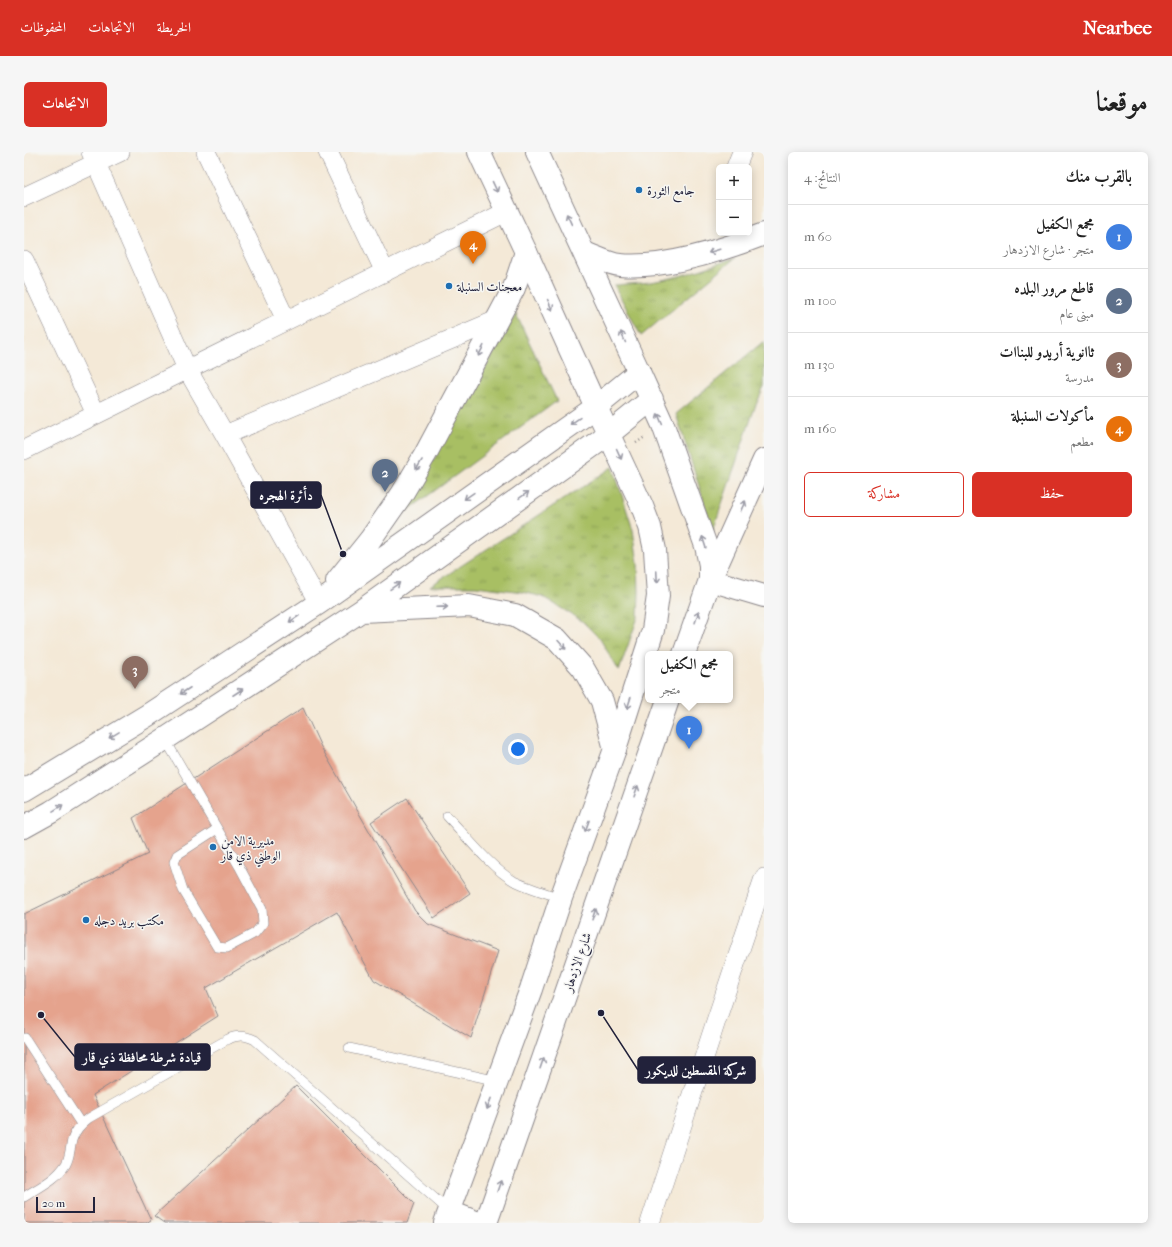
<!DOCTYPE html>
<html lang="ar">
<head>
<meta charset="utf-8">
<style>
	body { margin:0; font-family:"IM FELL French Canon",Amiri,serif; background:#f6f6f6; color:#222; direction:rtl }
	.controls { position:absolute; right:12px; top:12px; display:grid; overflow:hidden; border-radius:6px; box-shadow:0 2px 10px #0003 }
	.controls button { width:36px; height:36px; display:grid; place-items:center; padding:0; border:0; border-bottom:1px solid #e0e0e0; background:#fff; color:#222; font:20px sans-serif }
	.scale { position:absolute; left:12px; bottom:10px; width:59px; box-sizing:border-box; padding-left:4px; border:2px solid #22223b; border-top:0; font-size:11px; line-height:14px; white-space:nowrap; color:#22223b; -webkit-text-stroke:3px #f6f6f2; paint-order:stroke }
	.you { position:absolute; left:494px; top:597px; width:14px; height:14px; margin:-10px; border:3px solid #fff; border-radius:50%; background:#1a73e8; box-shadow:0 0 0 6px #1a73e833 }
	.badge { display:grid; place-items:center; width:26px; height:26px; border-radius:50%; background:#d93025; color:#fff; font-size:13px; font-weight:700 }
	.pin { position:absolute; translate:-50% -33px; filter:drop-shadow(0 1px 2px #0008) }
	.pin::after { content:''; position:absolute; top:21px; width:14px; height:12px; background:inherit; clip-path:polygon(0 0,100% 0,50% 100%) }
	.popup { position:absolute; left:621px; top:499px; width:88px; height:52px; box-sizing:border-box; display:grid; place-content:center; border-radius:6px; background:#fff; filter:drop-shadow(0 1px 3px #0005); font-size:13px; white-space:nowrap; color:#767676 }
	.popup b { font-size:15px; color:#222 }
	.popup::after { content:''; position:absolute; left:50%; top:100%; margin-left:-8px; border:8px solid transparent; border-top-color:#fff }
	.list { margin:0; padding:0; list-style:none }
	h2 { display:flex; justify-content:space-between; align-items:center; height:52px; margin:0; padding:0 16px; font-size:17px }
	h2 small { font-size:13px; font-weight:400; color:#767676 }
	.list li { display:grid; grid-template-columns:26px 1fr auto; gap:12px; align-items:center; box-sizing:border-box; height:64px; padding:0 16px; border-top:1px solid #e0e0e0 }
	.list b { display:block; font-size:15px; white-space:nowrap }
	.list p { margin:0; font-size:13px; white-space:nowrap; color:#767676 }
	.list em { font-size:13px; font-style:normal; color:#767676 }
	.actions { display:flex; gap:8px; padding:12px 16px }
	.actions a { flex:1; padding:9px 0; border:1px solid #d93025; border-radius:6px; text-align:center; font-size:14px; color:#d93025 }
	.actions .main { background:#d93025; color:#fff }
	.map { position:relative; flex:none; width:740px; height:1071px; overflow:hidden; direction:ltr; border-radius:6px }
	header { display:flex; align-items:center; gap:24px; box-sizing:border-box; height:56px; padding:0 20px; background:#d93025; color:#fff }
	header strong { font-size:19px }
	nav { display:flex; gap:22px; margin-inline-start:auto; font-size:14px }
	.intro { display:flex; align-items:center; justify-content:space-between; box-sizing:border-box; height:96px; padding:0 24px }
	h1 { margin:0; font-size:28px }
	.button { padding:10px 18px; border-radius:6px; background:#d93025; color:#fff; font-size:14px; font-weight:700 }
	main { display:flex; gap:24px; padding:0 24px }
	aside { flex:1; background:#fff; border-radius:6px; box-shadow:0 2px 10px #0003 }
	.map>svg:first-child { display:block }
	.grass { fill:url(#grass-tufts); stroke:#657050 }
	.building { fill:#e5a38d }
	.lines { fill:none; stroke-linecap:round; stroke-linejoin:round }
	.service-casing { stroke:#8b8689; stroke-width:10 }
	.minor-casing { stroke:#8b8689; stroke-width:20 }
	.tertiary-casing { stroke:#8b8689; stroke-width:24 }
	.secondary-casing { stroke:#8b8689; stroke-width:24 }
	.trunk-casing { stroke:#8b8689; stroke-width:24 }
	.path { stroke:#8b8689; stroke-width:2.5; stroke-dasharray:1 3; stroke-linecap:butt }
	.service { stroke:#fff; stroke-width:9 }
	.minor { stroke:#fff; stroke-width:19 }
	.tertiary { stroke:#fff; stroke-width:22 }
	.secondary { stroke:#fff; stroke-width:22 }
	.trunk { stroke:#fff; stroke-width:22 }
	.oneway { stroke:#9c9ca7 }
	.poi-dot { fill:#1f6fb2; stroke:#f6f6f2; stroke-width:1.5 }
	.labels { text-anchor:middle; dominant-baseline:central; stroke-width:3; stroke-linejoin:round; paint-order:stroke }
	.poi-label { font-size:13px; fill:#22223b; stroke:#f6f6f2; text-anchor:start }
	.street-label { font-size:13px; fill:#22223b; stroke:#f6f6f2 }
	.leader { fill:none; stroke:#22223b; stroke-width:1.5 }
	.callout-dot { fill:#22223b; stroke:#f6f6f2; stroke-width:1.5 }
	.callout { fill:#22223b; stroke:#22223b; stroke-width:1.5 }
	.callout-label { font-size:14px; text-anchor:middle; font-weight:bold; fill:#fff }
</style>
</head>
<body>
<header>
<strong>Nearbee</strong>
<nav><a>الخريطة</a><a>الاتجاهات</a><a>المحفوظات</a></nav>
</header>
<div class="intro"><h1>موقعنا</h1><a class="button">الاتجاهات</a></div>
<main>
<aside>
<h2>بالقرب منك<small>النتائج: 4</small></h2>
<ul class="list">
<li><span class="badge" style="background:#3f7fe0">1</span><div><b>مجمع الكفيل</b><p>متجر · شارع الازدهار</p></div><em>60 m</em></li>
<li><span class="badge" style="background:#5c6f8a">2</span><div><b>قاطع مرور البلده</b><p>مبنى عام</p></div><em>100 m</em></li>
<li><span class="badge" style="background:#8d6e63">3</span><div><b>ثاانوية أريدو للبناات</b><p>مدرسة</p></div><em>130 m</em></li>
<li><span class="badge" style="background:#e8710a">4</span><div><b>مأكولات السنبلة</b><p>مطعم</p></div><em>160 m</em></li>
</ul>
<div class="actions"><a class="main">حفظ</a><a>مشاركة</a></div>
</aside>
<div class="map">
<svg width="740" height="1071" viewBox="0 0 740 1071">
	<defs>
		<pattern id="grass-tufts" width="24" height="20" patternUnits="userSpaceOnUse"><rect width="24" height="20" fill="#a8bf64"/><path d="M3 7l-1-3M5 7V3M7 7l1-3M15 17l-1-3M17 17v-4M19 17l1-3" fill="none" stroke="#889b54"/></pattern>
	</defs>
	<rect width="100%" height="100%" fill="#f6f6f2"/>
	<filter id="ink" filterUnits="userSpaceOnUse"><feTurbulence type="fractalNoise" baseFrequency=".025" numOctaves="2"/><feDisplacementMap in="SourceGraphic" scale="8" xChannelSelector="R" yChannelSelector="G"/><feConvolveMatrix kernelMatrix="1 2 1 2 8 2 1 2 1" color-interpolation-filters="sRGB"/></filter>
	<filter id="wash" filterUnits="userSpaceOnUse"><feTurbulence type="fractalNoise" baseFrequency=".012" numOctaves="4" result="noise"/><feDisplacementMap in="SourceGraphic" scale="16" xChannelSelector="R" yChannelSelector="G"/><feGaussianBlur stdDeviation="0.9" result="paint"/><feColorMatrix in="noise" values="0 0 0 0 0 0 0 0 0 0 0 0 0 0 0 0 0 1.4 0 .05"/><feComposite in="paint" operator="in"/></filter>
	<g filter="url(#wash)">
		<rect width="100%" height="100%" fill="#f4e9d7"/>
		<!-- grass -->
		<path class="grass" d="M711,106l-94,78 -27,-51c9,-1 19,-1 28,-2 32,-3 63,-15 93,-25z
			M492,162l41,87 -154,113z
			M740,189v46l-9,20 -42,123 -37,-116z
			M589,315l20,63 5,33 1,30 -1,24 -19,54 -19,-32 -18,-18 -39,-24 -20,-5 -47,-6h-46z"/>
		<g id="blocks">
			<!-- building -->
			<path class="building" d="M279,556l18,39 94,164 13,13 70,27 -27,87 -97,-58 -37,-68 -131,76 12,28 -125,79 58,125 -5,3h-122v-309l124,-60 -15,-36z
				M383,646l63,95 -36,25 -63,-96z
				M272,934l118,118 -7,19h-243l-10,-7z"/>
		</g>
	</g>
	<g filter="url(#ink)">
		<use href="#blocks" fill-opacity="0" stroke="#8b8689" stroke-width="1"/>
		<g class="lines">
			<defs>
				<path id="service" d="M141,587l74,127 23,43 1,14 -8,10 -28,15 -10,-1 -34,-57 -9,-28 3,-7 40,-26
					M423,664c18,19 45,53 67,65 15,7 31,12 47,17
					M1,886l56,86
					M325,896l149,33
					M0,1045c15,-10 32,-17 42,-33 4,-8 4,-15 6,-24 3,-10 9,-16 17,-22l139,-79c10,-4 17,-4 27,1l194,171"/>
				<path id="minor" d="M67,0l96,217 38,66 94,168
					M182,0l80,168
					M304,0l57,120
					M712,15l6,-15
					M0,45l96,-45
					M0,108l72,154
					M201,283l272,-115
					M0,298l482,-238
					M626,1071l66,-202 48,-143"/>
				<path id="tertiary" d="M455,0l47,100 70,155
					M513,0l102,220
					M686,428l54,16"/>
				<path id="secondary" d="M615,220l24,53 43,121 4,19v15l-26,74
					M426,1060l28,11
					M421,1071l86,-234 30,-91 54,-149 38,-119 5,-34 -3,-46 -5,-23 -8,-21 -46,-99
					M462,1071l182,-523"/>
				<path id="trunk" d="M561,101c11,4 24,11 35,12 45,4 103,-15 144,-31
					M686,428l54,-120
					M313,429l33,-41 32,-46 23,-39 89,-167 12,-36
					M337,459l108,-5 46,9 42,24 26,29 19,33 13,48
					M0,638l124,-75 171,-112 277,-196 43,-35
					M0,675l27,-15 114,-73 196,-128 248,-177 43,-35"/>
			</defs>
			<!-- service casing -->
			<use href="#service" class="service-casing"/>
			<!-- minor casing -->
			<use href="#minor" class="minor-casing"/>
			<!-- tertiary casing -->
			<use href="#tertiary" class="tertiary-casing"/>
			<!-- secondary casing -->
			<use href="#secondary" class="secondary-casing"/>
			<!-- trunk casing -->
			<use href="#trunk" class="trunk-casing"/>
			<!-- path -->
			<path class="path" d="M612,291l9,-6"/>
			<!-- service -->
			<use href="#service" class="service"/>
			<!-- minor -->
			<use href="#minor" class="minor"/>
			<!-- tertiary -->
			<use href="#tertiary" class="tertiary"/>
			<!-- secondary -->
			<use href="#secondary" class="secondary"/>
			<!-- trunk -->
			<use href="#trunk" class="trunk"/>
		</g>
		<!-- one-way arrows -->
		<defs><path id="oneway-shaft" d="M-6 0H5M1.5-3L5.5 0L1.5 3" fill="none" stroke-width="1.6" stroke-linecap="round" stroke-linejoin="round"/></defs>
		<g class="oneway">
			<use href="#oneway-shaft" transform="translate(471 35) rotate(65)"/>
			<use href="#oneway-shaft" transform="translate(545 67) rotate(-115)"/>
			<use href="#oneway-shaft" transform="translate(690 99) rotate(162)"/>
			<use href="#oneway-shaft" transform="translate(526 153) rotate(66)"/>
			<use href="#oneway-shaft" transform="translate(599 185) rotate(-114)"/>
			<use href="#oneway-shaft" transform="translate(457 199) rotate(118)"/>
			<use href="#oneway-shaft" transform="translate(636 267) rotate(-113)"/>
			<use href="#oneway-shaft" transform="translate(551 269) rotate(145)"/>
			<use href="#oneway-shaft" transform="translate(595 302) rotate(66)"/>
			<use href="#oneway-shaft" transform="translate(395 313) rotate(121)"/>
			<use href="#oneway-shaft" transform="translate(500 343) rotate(-35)"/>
			<use href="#oneway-shaft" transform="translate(445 344) rotate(145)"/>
			<use href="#oneway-shaft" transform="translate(719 354) rotate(-65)"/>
			<use href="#oneway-shaft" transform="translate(680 390) rotate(-108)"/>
			<use href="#oneway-shaft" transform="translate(633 425) rotate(87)"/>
			<use href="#oneway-shaft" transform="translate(371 434) rotate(-35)"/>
			<use href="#oneway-shaft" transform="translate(418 455) rotate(-2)"/>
			<use href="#oneway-shaft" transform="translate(673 465) rotate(-71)"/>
			<use href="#oneway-shaft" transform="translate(270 467) rotate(147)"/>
			<use href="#oneway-shaft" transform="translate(538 493) rotate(48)"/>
			<use href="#oneway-shaft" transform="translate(161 539) rotate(147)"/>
			<use href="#oneway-shaft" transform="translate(214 540) rotate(-33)"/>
			<use href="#oneway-shaft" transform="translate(605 551) rotate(108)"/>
			<use href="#oneway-shaft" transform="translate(90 583) rotate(149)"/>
			<use href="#oneway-shaft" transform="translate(612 639) rotate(-71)"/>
			<use href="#oneway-shaft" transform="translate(34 656) rotate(-32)"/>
			<use href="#oneway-shaft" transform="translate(563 674) rotate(110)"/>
			<use href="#oneway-shaft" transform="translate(570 762) rotate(-71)"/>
			<use href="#oneway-shaft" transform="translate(518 911) rotate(-71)"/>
			<use href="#oneway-shaft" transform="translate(465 952) rotate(110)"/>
			<use href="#oneway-shaft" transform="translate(475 1034) rotate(-71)"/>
		</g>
	</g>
	<!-- markers -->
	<g class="poi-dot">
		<circle cx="615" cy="38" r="4"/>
		<circle cx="425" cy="134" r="4"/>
		<circle cx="189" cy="695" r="4"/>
		<circle cx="62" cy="768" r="4"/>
	</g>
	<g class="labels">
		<!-- poi labels -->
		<g class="poi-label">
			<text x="623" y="38">جامع الثورة</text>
			<text x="433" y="134">معجنات السنبلة</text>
			<text x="197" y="688">مديرية الامن<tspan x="197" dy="15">الوطني ذي قار</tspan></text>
			<text x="70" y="768">مكتب بريد دجله</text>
		</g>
		<!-- street labels -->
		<g class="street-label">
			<text transform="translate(553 810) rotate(-71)">شارع الازدهار</text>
		</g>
	</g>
	<!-- callouts -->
	<path class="leader" d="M319 402L297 343M17 863L51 905M577 861L614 918"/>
	<g class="callout-dot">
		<circle cx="319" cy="402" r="4"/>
		<circle cx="17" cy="863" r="4"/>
		<circle cx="577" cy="861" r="4"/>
	</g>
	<g class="callout">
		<rect x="227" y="330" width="70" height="26" rx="4"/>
		<rect x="51" y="892" width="135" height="26" rx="4"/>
		<rect x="614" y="905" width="117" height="26" rx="4"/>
	</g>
	<g class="callout-label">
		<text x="262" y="348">دأئرة الهجره</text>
		<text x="118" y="910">قيادة شرطة محافظة ذي قار</text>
		<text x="672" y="923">شركة المقسطين للديكور</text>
	</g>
</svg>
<div class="controls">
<button>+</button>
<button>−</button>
</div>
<div class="scale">20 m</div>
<div class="you"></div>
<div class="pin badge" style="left:665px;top:597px;background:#3f7fe0">1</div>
<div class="popup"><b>مجمع الكفيل</b>متجر</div>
<div class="pin badge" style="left:361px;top:340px;background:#5c6f8a">2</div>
<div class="pin badge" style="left:111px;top:537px;background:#8d6e63">3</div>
<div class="pin badge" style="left:449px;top:112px;background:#e8710a">4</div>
</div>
</main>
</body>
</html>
